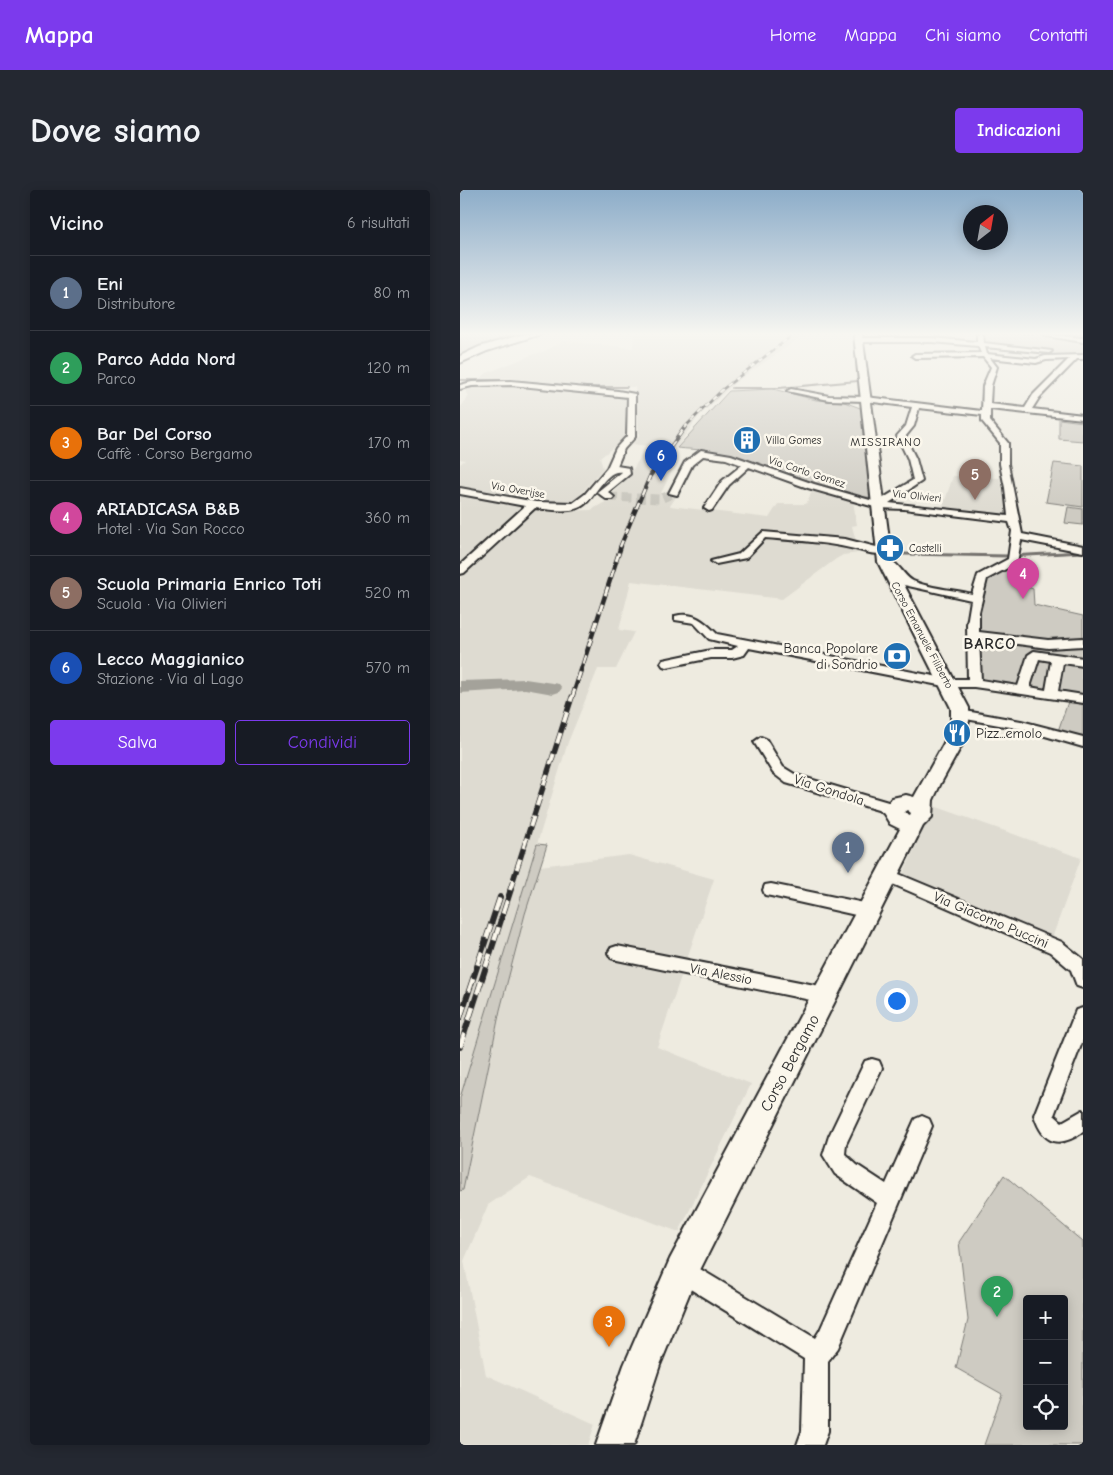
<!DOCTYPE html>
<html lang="it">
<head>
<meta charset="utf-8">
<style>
	body { margin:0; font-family:"Comic Neue",sans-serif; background:#242831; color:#f1f3f6 }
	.controls { position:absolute; right:15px; bottom:15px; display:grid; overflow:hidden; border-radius:5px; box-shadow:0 2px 12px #0003 }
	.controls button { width:45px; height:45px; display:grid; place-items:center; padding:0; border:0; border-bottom:1px solid #363941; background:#171b24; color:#f1f3f6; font:25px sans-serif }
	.compass { position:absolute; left:503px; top:15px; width:45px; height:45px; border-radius:50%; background:#171b24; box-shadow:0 2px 12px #0003; rotate:31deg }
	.you { position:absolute; left:436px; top:810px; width:18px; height:18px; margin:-12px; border:4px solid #fff; border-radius:50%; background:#1a73e8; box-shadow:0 0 0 8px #1a73e833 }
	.badge { display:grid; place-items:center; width:32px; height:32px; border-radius:50%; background:#7c3aed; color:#fff; font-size:16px; font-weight:700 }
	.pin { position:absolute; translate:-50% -41px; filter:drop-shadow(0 1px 2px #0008) }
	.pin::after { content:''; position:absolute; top:26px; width:18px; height:15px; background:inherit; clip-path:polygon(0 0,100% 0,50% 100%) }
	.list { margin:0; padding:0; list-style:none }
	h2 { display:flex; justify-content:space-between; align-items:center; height:65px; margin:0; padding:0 20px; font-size:21px }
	h2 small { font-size:16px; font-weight:400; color:#9ea1a6 }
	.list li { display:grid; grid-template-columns:32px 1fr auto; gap:15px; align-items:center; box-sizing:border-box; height:75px; padding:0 20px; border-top:1px solid #363941 }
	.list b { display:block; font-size:19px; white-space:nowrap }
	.list p { margin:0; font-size:16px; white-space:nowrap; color:#9ea1a6 }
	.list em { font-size:16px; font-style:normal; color:#9ea1a6 }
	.actions { display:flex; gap:10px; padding:15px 20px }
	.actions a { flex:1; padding:11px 0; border:1px solid #7c3aed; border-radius:5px; text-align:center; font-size:18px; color:#7c3aed }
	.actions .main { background:#7c3aed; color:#fff }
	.icon { flex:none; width:28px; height:28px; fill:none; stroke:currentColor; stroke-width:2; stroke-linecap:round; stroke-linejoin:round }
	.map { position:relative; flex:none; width:623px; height:1255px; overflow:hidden; border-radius:5px }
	header { display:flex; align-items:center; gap:30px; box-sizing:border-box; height:70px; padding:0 25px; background:#7c3aed; color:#fff }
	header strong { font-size:24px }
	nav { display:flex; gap:28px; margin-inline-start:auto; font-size:18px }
	.intro { display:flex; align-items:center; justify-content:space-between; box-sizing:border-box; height:120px; padding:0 30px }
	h1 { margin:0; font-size:35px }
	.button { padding:12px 22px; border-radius:5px; background:#7c3aed; color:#fff; font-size:18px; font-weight:700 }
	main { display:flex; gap:30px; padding:0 30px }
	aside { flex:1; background:#171b24; border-radius:5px; box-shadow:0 2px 12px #0003 }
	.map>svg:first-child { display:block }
	.built { fill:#dedbd1 }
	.green { fill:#cecbc2; stroke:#7c7b76; fill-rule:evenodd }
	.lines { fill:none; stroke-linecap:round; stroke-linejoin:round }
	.stream-far1 { stroke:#74726e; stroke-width:2 }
	.stream { stroke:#74726e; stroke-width:3 }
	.river { fill:#a4a29a; fill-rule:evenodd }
	.street-tunnel { stroke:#c7c5bc; stroke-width:9; stroke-dasharray:9 4.5; stroke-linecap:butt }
	.street-casing { stroke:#2b2b2b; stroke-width:4 }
	.secondary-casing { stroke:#2b2b2b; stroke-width:4 }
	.primary-casing { stroke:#2b2b2b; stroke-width:4 }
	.street { fill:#fbf7ec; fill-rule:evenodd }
	.secondary { fill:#fbf7ec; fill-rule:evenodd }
	.primary { fill:#fbf7ec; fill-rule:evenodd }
	.rail-far4-casing { stroke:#2b2b2b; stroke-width:2.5 }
	.rail-far3-casing { stroke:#2b2b2b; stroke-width:4 }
	.rail-far2-casing { stroke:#2b2b2b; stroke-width:4.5 }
	.rail-far1-casing { stroke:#2b2b2b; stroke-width:5.5 }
	.rail-casing { stroke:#2b2b2b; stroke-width:6 }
	.rail-far4 { stroke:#fbf7ec; stroke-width:2; stroke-dasharray:5; stroke-linecap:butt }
	.rail-far3 { stroke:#fbf7ec; stroke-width:2.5; stroke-dasharray:7; stroke-linecap:butt }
	.rail-far2 { stroke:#fbf7ec; stroke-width:3; stroke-dasharray:9; stroke-linecap:butt }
	.rail-far1 { stroke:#fbf7ec; stroke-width:4; stroke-dasharray:11; stroke-linecap:butt }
	.rail { stroke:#fbf7ec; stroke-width:4.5; stroke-dasharray:14; stroke-linecap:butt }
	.labels { text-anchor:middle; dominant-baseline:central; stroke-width:5; stroke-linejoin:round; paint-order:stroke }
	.far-poi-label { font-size:11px; fill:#2b2b2b; stroke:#fbf7ec; text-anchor:start }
	.far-street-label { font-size:11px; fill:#2b2b2b; stroke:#fbf7ec }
	.far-neighbourhood-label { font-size:12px; letter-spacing:1px; fill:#2b2b2b; stroke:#fbf7ec }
	.poi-label { font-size:14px; fill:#2b2b2b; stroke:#fbf7ec; text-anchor:end }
	.street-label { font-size:14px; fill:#2b2b2b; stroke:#fbf7ec }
	.far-district-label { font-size:16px; font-weight:bold; letter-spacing:1px; fill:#2b2b2b; stroke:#fbf7ec }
	.near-street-label { font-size:16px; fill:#2b2b2b; stroke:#fbf7ec }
</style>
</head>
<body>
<header>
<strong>Mappa</strong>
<nav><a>Home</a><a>Mappa</a><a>Chi siamo</a><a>Contatti</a></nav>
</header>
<div class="intro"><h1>Dove siamo</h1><a class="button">Indicazioni</a></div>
<main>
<aside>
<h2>Vicino<small>6 risultati</small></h2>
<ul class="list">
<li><span class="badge" style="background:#5c6f8a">1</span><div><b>Eni</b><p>Distributore</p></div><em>80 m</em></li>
<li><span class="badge" style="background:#2e9e5b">2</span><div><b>Parco Adda Nord</b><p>Parco</p></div><em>120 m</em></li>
<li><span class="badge" style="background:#e8710a">3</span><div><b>Bar Del Corso</b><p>Caffè · Corso Bergamo</p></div><em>170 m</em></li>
<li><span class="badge" style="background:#d1479c">4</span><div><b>ARIADICASA B&amp;B</b><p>Hotel · Via San Rocco</p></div><em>360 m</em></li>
<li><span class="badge" style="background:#8d6e63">5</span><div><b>Scuola Primaria Enrico Toti</b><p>Scuola · Via Olivieri</p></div><em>520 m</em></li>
<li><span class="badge" style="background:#1a4fb4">6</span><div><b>Lecco Maggianico</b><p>Stazione · Via al Lago</p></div><em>570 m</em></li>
</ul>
<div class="actions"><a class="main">Salva</a><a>Condividi</a></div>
</aside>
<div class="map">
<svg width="623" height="1255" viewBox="0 0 623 1255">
	<rect width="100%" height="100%" fill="#eeebe0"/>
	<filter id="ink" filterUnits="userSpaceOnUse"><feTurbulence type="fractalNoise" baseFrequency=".02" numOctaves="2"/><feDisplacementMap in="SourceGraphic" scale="10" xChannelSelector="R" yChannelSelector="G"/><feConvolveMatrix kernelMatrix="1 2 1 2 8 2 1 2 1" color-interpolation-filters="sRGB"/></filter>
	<g filter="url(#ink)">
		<!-- built -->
		<path class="built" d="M174,144h172l-69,47 -38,35 -37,52 11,1 -12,24 17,1 -8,12 99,12 9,-14h28l7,-15 40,12 4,24 -5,1 7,27 -16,2 -7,4 -54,40 -151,-18 -12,49 15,2 -18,37h-18l-30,73 -108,356v-410l61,-3 25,3 2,-4 -22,-4 -66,1v-103l69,-67 14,-3 21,3 27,-1 16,-9 25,-30 15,-25 -14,-2 6,-8 -4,-49 -62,-1 -64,-8 -30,1 8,-6 47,-19 9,-2 21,-11 69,7z
			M17,194l58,3 92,9 2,38 -29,24 3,10 -27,32 -7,4 -6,2 -103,-19v-23l5,-4 -5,-1v-51l9,-12 -5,-8z
			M493,286l47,2 9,39h-11l-55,-10z
			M0,303l54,9 9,7 -63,57z
			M474,616l147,52 -29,80 -149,-64z
			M169,665l85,24 -57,168 94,37 -72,148 -149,-55 -42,28 -24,56 22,114 109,49 -7,21h-128v-254l3,-1 37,-180 25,-96 15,-48z"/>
		<!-- green -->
		<path class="green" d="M0,144h91l-40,6 -51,21z
			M524,144h99v23h-31l-18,-6 -51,-7z
			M313,199l43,11 28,2 19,7 9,88c-36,4 -99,-30 -135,-41 -19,-6 -40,-6 -60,-8l52,-57z
			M599,229l24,3v19l-24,-2z
			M594,273l29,3v41l-37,-5z
			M608,317l15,2v16l-18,-2z
			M543,379l21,7 -4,8 13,5 1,16 49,11v123l-26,-5 12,-35 -92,-15v-96z
			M77,654l10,1 -22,69 -25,96 -37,180 -3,1v-93z
			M544,985l79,67v203h-99l18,-51 -46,-26 12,-48 -9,-78zM567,1109h37v127h-37z"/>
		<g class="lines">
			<!-- stream-far1 -->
			<path class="stream-far1" d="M0,190h45
				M59,191l57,6h51
				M272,198h47l79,-7"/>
			<!-- stream -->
			<path class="stream" d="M443,364l105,2 75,-4"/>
			<!-- river -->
			<path class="river" d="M65,489l34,5 3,4 -3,4 -6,2 -28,-5 -65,4v-12z"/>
			<!-- street-tunnel -->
			<path class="street-tunnel" d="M149,307l51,2 14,-6"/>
			<defs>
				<path id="street" d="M517,144h6l1,9 68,8 -3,2 -64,-6 2,7 49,5 9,-3 38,-1v4h-6l-38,39 -7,11 51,6v4l-93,-10v12l18,22v21l14,70 61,12v6l-62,-12 -4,23 -30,16 -8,33v20l69,8 35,-2v8l-35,2 -69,-9 2,41 37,6 10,-31 6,-4 49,7v8l-20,-3 -5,28 25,4v8l-109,-16h-25l-200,-39 -5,7 -12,3h-21l-44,9 -4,-1 -2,-3 2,-3 48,-10h21l6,-4 -29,-7 -15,-16 -19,-3v-4c19,-5 30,6 42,18l232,45h19l-1,-55 4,-24 -67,-15 -12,-14 -12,-9 1,-2c16,-4 21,16 32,21 16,7 42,9 59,13l6,-19 30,-16 4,-28 -3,-9 -105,-13 -26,-1 -70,-20 -59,-21 -20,18 -17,25 -3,1 -5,-3 18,-27 20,-16 -16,-6 -23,-3 -11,9 -15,30 -8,-2 16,-31 16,-12 30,5 83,29 63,18 36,-22 -5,-21 -11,-23 9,-10 6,-19 -46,-6 -37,-1 -42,-9 4,-2 38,7 37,1 116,14 1,-25 8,-19 -8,-10 -68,1 -3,-2 3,-2 66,-1 -3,-7 -46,-4h-73l-3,-2 3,-2h73l45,4zM530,168l46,5 10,-3 23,-1 -36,36 -8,13 -35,-4 1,-18 6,-19zM459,218l63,7v6l18,22v21l5,24 3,28 -119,-13 33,-22 -6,-22 -11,-22 9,-11zM579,469l12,2 -5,29 -16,-3z
					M584,144l39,4v4l-36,-6z
					M51,191l107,10 17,3v43l-11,12 -7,17 12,2 1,6 -22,18 6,5 -2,2h-6l-9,-7 25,-20c-18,-4 -27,30 -44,36 -13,5 -30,1 -43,0l-71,65 -4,1v-9l65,-59 -65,-12v-6l76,14 37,1 12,-9 22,-26 9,-20 11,-12 1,-39 -117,-12 -39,1 -12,3v-4l12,-3z
					M303,342l82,7 43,11c-5,5 -15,4 -22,2 -34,-10 -66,-11 -101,-14l-19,20 -30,6 -5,-3 28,-7z
					M500,520l61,11 62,16v10l-62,-18 -66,-12 -2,-3 2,-3z
					M301,547l5,2 17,28 13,8 92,27 12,12 -2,4 -5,1 -15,-9 -92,-27 -13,-10 -19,-31z
					M427,679l175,73 21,17v29l-6,-2 -6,-16 -21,-18 -169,-73 -2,-4 2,-4z
					M311,694l98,20 6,2 2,5 -2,5 -6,2 -98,-22 -6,-1 -2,-5 2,-5z
					M157,756l208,41 6,2 3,6 -3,6 -6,2 -208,-43 -6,-2 -3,-5 3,-5z
					M623,818v32l-29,75 8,7 21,-12v22c-25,17 -40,12 -49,-17l42,-105z
					M412,869l7,2 3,7 -36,76 -1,10 12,11 29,19 29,-65 7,-3 7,3 3,7 -94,222 -10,13v70l-5,14h-26l5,-14 2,-72 -130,-80 -4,-8 4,-8 8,-4 8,4 125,75 5,-8 57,-127 -42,-29 -12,-19 6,-19 36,-75z"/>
				<path id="secondary" d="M394,144h8l30,228 77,146v13l-6,22 -22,40 -8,17 -1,17 -9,9 -229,456 -34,83 -26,80h-38l28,-80 46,-106 230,-430 -10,-5 -8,-13 10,-13 14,-3 8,2 30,-54 7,-22v-13l-73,-146zM447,620l4,3 -1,2 -6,-3z"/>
				<path id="primary" d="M64,144h17l-54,17 -27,12v-7l19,-9z"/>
			</defs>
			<!-- street casing -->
			<use href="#street" class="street-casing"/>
			<!-- secondary casing -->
			<use href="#secondary" class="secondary-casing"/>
			<!-- primary casing -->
			<use href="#primary" class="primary-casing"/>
			<!-- street -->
			<use href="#street" class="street"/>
			<!-- secondary -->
			<use href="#secondary" class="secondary"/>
			<!-- primary -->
			<use href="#primary" class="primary"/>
			<defs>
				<path id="rail-far4" d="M224,238l39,-39 71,-55"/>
				<path id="rail-far3" d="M160,357l30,-71 35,-49"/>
				<path id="rail-far2" d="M112,508l49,-152"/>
				<path id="rail-far1" d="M50,700l62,-193"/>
				<path id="rail" d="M0,828l40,-121
					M0,857l51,-158"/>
			</defs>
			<!-- rail-far4 casing -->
			<use href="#rail-far4" class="rail-far4-casing"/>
			<!-- rail-far3 casing -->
			<use href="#rail-far3" class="rail-far3-casing"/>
			<!-- rail-far2 casing -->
			<use href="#rail-far2" class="rail-far2-casing"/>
			<!-- rail-far1 casing -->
			<use href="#rail-far1" class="rail-far1-casing"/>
			<!-- rail casing -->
			<use href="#rail" class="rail-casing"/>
			<!-- rail-far4 -->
			<use href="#rail-far4" class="rail-far4"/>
			<!-- rail-far3 -->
			<use href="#rail-far3" class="rail-far3"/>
			<!-- rail-far2 -->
			<use href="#rail-far2" class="rail-far2"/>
			<!-- rail-far1 -->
			<use href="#rail-far1" class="rail-far1"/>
			<!-- rail -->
			<use href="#rail" class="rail"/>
		</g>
	</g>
	<!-- sky -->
	<linearGradient id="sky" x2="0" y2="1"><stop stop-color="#8dadc9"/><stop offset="0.45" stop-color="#f7f6f1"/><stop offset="1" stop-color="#f7f6f1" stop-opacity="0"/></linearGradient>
	<rect width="623" height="320" fill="url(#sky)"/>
	<!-- icons -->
	<defs>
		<symbol id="building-disc" viewBox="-11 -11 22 22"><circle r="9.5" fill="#1f6fb2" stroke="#fbf7ec"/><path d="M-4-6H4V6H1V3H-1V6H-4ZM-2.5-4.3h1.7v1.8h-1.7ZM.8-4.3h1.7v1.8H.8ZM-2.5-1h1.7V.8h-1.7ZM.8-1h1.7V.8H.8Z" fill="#fff"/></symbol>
		<symbol id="pharmacy-disc" viewBox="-11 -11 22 22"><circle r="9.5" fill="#1f6fb2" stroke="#fbf7ec"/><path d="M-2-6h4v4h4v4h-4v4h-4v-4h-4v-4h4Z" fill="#fff"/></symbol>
		<symbol id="bank-disc" viewBox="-11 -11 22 22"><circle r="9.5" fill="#1f6fb2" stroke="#fbf7ec"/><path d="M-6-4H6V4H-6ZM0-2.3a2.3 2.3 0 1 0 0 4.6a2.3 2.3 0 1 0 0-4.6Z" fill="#fff"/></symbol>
		<symbol id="restaurant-disc" viewBox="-11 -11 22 22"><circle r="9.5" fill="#1f6fb2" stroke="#fbf7ec"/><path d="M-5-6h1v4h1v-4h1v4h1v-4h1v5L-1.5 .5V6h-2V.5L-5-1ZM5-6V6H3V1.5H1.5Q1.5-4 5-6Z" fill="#fff"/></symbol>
	</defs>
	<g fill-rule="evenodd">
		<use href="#building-disc" x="271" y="234" width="32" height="32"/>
		<use href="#pharmacy-disc" x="414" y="342" width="32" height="32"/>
		<use href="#bank-disc" x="421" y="450" width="32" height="32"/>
		<use href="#restaurant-disc" x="481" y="527" width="32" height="32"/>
	</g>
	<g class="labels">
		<!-- far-poi labels -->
		<g class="far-poi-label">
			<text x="306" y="250">Villa Gomes</text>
			<text x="449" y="358">Castelli</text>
		</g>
		<!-- far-street labels -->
		<g class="far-street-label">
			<text transform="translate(347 282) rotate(18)">Via Carlo Gomez</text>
			<text transform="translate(58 300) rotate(10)">Via Overijse</text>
			<text transform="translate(457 306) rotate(6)">Via Olivieri</text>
			<text transform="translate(462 445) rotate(62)">Corso Emanuele Filiberto</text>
		</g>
		<!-- far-neighbourhood labels -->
		<g class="far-neighbourhood-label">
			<text x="426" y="252">MISSIRANO</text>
		</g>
		<!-- poi labels -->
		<g class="poi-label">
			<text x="418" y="458">Banca Popolare<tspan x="418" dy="16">di Sondrio</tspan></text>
			<text x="516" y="543" text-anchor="start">Pizz...emolo</text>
		</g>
		<!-- street labels -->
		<g class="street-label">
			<text transform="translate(369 600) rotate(18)">Via Gondola</text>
			<text transform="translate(531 730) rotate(23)">Via Giacomo Puccini</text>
			<text transform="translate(261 784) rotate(11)">Via Alessio</text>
		</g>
		<!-- far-district labels -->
		<g class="far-district-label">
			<text x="530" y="454">BARCO</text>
		</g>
		<!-- near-street labels -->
		<g class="near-street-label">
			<text transform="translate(330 873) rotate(-62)">Corso Bergamo</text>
		</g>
	</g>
</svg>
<div class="controls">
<button>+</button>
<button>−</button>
<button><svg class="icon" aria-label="locate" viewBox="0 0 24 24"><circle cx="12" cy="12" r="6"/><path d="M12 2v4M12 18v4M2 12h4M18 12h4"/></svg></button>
</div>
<svg class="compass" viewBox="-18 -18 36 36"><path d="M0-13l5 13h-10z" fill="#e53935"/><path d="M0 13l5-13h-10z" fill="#9ea1a6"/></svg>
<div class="you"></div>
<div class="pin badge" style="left:388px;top:683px;background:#5c6f8a">1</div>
<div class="pin badge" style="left:537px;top:1127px;background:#2e9e5b">2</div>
<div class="pin badge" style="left:149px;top:1157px;background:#e8710a">3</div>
<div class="pin badge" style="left:563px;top:409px;background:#d1479c">4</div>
<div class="pin badge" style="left:515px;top:310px;background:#8d6e63">5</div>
<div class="pin badge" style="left:201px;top:291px;background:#1a4fb4">6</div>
</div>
</main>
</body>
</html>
